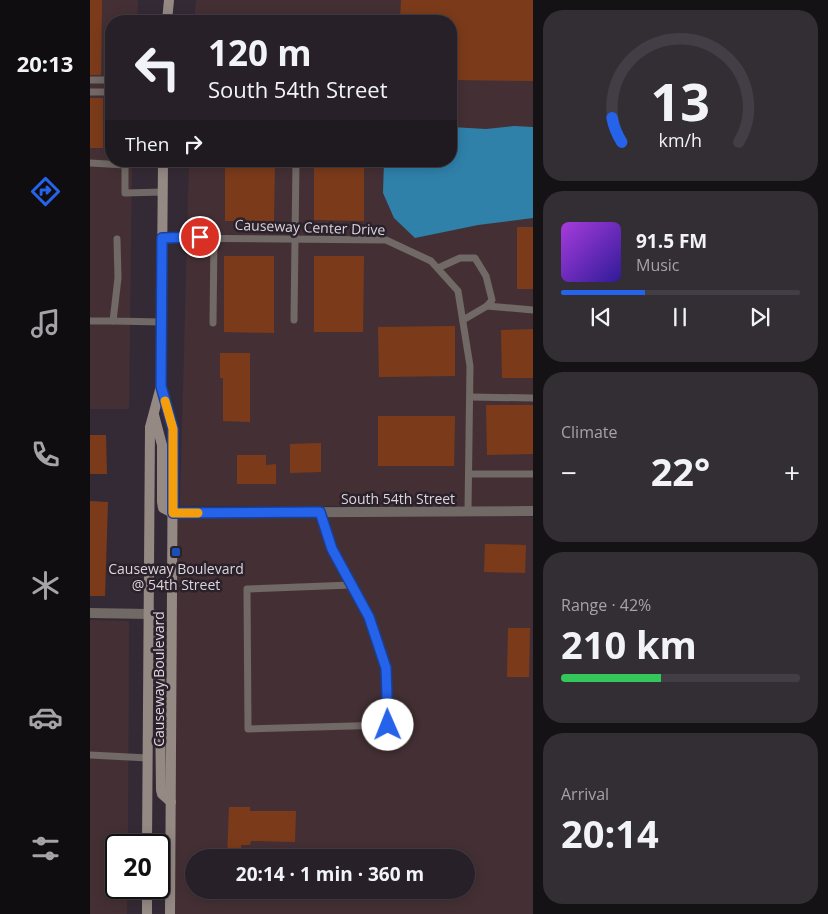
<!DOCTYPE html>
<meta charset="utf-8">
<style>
body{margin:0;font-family:"Open Sans",sans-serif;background:#332d34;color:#f1f3f6;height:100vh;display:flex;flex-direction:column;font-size:19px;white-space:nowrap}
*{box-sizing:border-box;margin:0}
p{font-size:16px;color:#a4a3a8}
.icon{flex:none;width:28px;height:28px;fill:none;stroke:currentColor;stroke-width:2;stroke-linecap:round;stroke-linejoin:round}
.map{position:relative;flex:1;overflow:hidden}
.sheet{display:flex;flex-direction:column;gap:10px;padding:10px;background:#151216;width:295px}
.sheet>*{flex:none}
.banner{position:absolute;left:15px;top:15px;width:352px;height:152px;border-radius:20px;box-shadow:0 2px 12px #0003,0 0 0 1px #433e45;background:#272028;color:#f1f3f6;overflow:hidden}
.speed{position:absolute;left:15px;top:834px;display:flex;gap:10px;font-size:25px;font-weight:700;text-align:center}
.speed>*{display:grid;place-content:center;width:65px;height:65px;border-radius:50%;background:#272028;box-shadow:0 2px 12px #0003,0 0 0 1px #433e45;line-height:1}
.speed .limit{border:2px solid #111;border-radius:8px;background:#fff;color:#111}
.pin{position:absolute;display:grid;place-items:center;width:42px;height:42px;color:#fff;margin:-21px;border:2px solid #fff;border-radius:50%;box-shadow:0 1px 5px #0007}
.me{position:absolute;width:55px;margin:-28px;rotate:359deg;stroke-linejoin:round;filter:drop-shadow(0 0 4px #0008)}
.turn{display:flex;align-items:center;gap:18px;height:105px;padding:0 20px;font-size:22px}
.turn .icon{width:65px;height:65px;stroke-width:2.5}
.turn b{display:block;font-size:35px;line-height:42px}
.then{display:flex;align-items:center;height:48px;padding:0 20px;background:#0003;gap:10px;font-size:19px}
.big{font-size:38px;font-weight:700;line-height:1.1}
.sheet .tile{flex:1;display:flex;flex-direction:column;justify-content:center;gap:8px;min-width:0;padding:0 18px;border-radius:20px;background:#332d34}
.sheet .dial{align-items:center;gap:0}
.dial svg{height:130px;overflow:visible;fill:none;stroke:#433e45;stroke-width:7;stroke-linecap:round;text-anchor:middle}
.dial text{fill:#f1f3f6;stroke:none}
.song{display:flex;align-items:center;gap:15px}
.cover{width:60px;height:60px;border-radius:8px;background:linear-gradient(135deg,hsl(280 70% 55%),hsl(250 70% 35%))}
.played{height:5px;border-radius:2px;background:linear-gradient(90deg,#2563eb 35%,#433e45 35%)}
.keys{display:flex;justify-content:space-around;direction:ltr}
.heat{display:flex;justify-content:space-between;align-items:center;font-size:28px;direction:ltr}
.charge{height:8px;border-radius:4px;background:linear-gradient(90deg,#34c759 42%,#433e45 0)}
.trip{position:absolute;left:95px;top:849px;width:290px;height:50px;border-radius:25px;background:#272028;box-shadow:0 2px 12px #0003,0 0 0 1px #433e45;font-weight:700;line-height:50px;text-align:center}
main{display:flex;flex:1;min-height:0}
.tab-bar{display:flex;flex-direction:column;width:90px;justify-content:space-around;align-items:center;background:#100d10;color:#a4a3a8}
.tab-bar .icon{width:35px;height:35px}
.tab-bar .selected{color:#2563eb}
.tab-bar b{font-size:22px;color:#f1f3f6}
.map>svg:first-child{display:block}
</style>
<main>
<nav class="tab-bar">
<b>20:13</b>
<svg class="icon selected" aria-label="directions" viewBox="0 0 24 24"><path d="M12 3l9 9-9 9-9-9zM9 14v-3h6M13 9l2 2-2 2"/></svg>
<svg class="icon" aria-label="music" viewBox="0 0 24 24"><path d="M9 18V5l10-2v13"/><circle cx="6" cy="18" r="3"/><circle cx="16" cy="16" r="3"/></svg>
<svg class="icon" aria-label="phone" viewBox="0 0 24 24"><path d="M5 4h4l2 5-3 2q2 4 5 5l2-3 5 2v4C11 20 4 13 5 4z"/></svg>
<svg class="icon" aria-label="climate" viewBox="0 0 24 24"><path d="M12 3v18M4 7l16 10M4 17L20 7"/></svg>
<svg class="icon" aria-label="car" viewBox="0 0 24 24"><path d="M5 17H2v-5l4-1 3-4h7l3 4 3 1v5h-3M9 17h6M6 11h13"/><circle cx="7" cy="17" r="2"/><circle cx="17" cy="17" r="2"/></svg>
<svg class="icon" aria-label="filters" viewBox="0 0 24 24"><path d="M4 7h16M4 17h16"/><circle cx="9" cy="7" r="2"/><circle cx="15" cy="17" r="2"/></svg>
</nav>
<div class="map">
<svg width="443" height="914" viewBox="0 0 443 914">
<rect width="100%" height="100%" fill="#342a35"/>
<g fill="#443034" fill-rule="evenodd">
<polygon points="0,0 48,0 47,21 21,21 21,161 42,161 39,409 0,409"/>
<polygon points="106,0 443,0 443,506 90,506 99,161 361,161 361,21 104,21"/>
<path d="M 79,517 L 443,517 L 443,914 L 76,914 ZM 104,858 L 376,858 L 376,890 L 104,890 Z"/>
<polygon points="0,620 39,621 38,845 26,845 26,888 37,888 37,914 0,914"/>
</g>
<polygon fill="#2f81aa" points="424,126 443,127 443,218 388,225 325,238 304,218 293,193 294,161 361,161 361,127 396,129"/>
<g fill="#7b3b1b">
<polygon points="0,0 12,0 11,75 0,75"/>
<polygon points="311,0 443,0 443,81 361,80 363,21 310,21"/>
<rect x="0" y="98" width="13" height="50"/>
<polygon points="135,161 185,161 184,221 135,221"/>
<polygon points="224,161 274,161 274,221 224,220"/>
<rect x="427" y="227" width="16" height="62"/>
<polygon points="134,256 184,256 184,333 134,332"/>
<polygon points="224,256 274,256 273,332 224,332"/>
<polygon points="365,326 365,376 289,377 288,327"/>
<polygon points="443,329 443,378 412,378 411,330"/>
<polygon points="130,353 160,353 160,422 133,421 133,378 130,378"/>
<polygon points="396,405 443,405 443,454 397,455"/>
<polygon points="288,416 365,416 364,466 288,466"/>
<polygon points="0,435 16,435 17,474 0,474"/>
<polygon points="231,443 231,472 200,473 200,444"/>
<polygon points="147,455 176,455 176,465 186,464 186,484 147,484"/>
<polygon points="0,501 18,502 15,596 0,596"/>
<polygon points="395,544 436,545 435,573 394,572"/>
<polygon points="418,628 440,628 439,677 417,677"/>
<polygon points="139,807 160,807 160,811 206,811 205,842 161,841 160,845 151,845 152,858 137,858"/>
</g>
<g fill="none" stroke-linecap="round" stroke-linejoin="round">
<g stroke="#706965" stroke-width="7">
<polyline points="0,80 21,80"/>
<polyline points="0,92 21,92"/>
<polyline points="0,163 35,165 35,193 73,192"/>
<polyline points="72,238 296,240 341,261 368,291 380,366 378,511"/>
<polyline points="27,239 28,278 23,321 72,322"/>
<polyline points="348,268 370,258 385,258 396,276 402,300 397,306 373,320"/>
<polyline points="397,306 443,310"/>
<polyline points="204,320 206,161"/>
<polyline points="0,321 23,321"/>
<polyline points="123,323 124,237"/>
<polyline points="380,397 443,398"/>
<polyline points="379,474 443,474"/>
<polyline points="230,512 242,549 279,617 296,668 298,725 158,729 157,589 261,585"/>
<polyline points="0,755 58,758"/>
</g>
<g stroke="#706965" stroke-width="10">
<polyline points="83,513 443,511"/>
<polyline points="0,613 59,614"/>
</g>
<g stroke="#958984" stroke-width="10">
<polyline points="77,21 79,0"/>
<polyline points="71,387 83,429 80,914"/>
<polyline points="64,415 72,445 72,502 73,508 83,513"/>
<polyline points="59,614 65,615 69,619 71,790 72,794 81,802"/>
<polyline points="57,845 60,427 71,386 73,161"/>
<polyline points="57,914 57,888"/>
</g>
</g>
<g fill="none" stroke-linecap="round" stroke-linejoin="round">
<g stroke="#184099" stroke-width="12">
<polyline id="route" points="110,237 72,238 71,386 83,429 83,513 230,512 242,549 279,617 296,668 298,725"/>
</g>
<use href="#route" stroke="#2563eb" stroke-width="9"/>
<polyline stroke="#f59e0b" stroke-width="9" points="75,401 83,429 83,513 108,513"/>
</g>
<rect fill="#1a4fb4" stroke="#2a212b" stroke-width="2" x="81" y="547" width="10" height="10" rx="2.5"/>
<g text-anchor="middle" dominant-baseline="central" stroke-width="5" stroke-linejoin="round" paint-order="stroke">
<g font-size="14" fill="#dcd5dc" stroke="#2a212b">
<text transform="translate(220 227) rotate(2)">Causeway Center Drive</text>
<text x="308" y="498">South 54th Street</text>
<text transform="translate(68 679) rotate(-90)">Causeway Boulevard</text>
</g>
<g font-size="14" fill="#dcd5dc" stroke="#2a212b">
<text x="86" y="568">Causeway Boulevard<tspan x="86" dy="16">@ 54th Street</tspan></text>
</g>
</g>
</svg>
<div class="speed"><div class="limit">20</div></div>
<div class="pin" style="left:110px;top:237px;background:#d93025"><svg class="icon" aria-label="arrive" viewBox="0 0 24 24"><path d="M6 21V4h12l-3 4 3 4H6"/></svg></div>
<svg class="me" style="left:298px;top:725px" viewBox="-20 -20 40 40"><circle r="19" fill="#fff"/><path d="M0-13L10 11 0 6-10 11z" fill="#2563eb"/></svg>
<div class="trip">20:14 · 1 min · 360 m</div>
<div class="banner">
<div class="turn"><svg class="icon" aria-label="left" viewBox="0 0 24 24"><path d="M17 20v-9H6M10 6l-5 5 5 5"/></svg><div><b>120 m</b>South 54th Street</div></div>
<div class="then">Then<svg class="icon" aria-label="right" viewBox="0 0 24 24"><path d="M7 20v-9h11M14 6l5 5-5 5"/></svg></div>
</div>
</div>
<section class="sheet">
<div class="tile dial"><svg viewBox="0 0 100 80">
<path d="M14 69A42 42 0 1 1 86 69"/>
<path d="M14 69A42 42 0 0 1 8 54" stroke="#2563eb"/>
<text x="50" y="56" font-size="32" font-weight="700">13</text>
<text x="50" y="72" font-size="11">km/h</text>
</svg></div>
<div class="tile">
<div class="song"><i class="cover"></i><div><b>91.5 FM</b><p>Music</p></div></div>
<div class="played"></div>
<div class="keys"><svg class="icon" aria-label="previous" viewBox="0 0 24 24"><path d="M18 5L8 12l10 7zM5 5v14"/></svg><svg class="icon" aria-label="pause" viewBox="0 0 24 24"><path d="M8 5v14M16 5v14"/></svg><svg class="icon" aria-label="next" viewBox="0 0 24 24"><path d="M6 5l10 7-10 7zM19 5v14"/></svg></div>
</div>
<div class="tile"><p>Climate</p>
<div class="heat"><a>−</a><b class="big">22°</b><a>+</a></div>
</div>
<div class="tile"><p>Range · 42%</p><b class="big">210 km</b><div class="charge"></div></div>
<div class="tile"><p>Arrival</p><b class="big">20:14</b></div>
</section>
</main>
